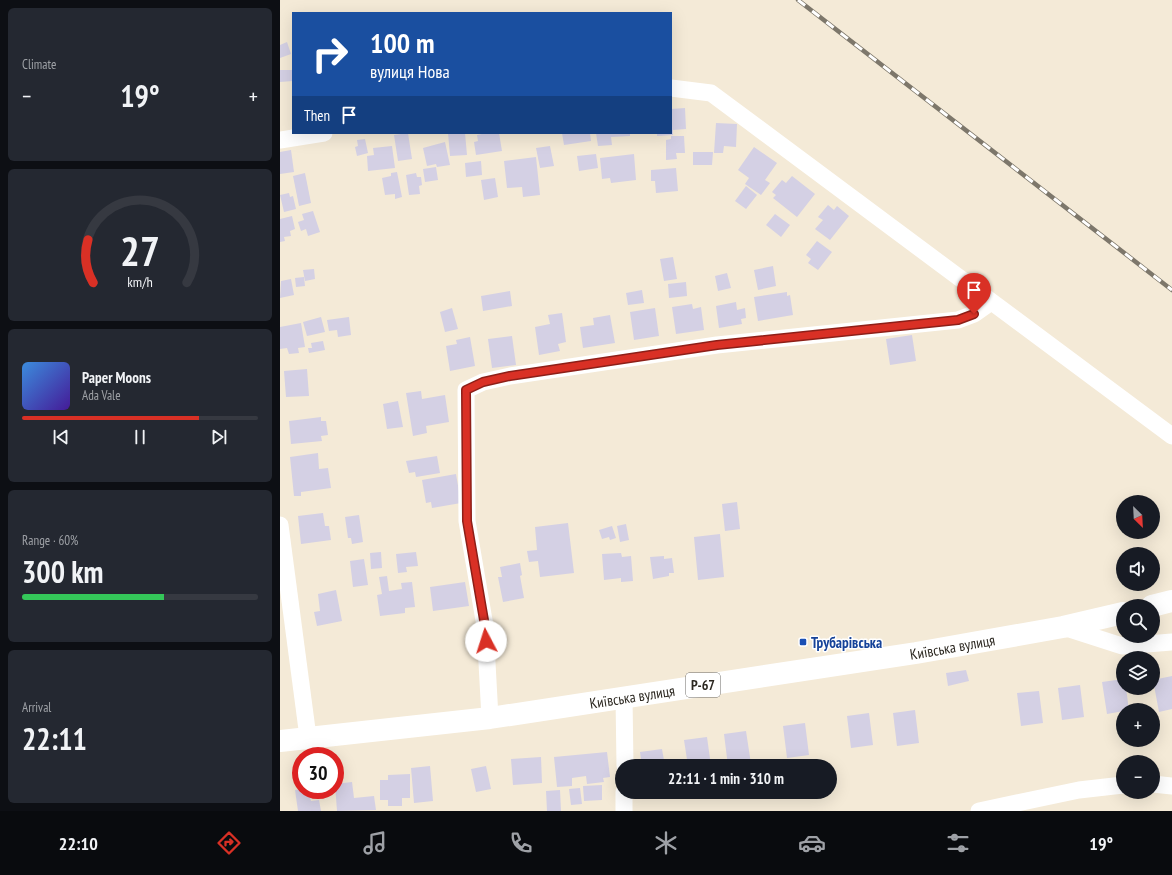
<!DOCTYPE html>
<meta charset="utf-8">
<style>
body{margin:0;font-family:"PT Sans Narrow",sans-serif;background:#242831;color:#f1f3f6;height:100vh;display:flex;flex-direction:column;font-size:15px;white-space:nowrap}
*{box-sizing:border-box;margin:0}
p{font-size:13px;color:#9ea1a6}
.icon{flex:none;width:22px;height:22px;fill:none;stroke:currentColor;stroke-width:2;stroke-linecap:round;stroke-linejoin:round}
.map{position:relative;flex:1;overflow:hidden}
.panel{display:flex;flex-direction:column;gap:8px;padding:8px;background:#0d0f14;width:280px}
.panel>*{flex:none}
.guide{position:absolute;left:12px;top:12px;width:380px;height:122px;border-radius:0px;box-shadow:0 4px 16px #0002;background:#1a4fa0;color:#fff;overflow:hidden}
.needle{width:26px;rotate:156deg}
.controls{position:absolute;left:836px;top:495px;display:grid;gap:8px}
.controls a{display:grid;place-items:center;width:44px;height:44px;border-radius:50%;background:#171b24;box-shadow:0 4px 16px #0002;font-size:20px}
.speed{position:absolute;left:12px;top:747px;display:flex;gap:8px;font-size:20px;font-weight:700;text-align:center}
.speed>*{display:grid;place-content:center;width:52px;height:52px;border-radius:50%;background:#171b24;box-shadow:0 4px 16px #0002;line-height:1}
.speed .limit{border:6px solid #d22;background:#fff;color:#111}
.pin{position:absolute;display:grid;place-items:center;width:34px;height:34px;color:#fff;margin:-41px -17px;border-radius:50% 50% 50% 0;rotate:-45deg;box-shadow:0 0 4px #0007}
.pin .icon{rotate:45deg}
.me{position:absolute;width:44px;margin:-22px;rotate:355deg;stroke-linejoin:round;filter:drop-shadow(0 0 3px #0008)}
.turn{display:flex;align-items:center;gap:14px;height:84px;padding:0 12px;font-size:18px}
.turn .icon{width:52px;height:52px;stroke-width:2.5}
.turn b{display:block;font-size:28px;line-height:34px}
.then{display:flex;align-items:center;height:38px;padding:0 12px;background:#0003;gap:8px;font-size:15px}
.big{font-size:30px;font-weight:700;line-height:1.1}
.panel .widget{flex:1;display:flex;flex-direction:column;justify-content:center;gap:6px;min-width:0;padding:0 14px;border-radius:6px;background:#242831}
.panel .dial{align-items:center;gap:0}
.dial svg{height:104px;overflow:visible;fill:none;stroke:#363941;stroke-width:7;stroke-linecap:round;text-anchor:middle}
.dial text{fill:#f1f3f6;stroke:none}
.song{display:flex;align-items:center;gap:12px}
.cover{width:48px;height:48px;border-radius:6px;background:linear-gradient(135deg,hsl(210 70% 55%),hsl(260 70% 35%))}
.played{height:4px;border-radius:2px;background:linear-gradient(90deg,#d93025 75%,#363941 75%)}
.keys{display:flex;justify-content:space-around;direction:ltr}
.heat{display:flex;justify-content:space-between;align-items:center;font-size:22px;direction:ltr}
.charge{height:6px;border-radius:3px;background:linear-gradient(90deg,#34c759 60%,#363941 0)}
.trip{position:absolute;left:335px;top:759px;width:222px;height:40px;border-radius:20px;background:#171b24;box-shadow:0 4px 16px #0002;font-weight:700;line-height:40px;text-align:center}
.dock{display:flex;height:64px;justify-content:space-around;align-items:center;background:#090b0e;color:#9ea1a6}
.dock .icon{width:28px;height:28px}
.dock .on{color:#d93025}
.dock b{font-size:18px;color:#f1f3f6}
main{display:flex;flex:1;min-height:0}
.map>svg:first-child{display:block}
</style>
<main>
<section class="panel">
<div class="widget"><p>Climate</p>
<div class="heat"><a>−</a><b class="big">19°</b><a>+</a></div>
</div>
<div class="widget dial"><svg viewBox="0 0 100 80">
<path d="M14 69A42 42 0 1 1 86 69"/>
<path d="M14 69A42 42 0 0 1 10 36" stroke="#d93025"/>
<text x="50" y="56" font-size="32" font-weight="700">27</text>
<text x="50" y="72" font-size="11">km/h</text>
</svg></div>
<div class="widget">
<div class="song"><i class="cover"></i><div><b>Paper Moons</b><p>Ada Vale</p></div></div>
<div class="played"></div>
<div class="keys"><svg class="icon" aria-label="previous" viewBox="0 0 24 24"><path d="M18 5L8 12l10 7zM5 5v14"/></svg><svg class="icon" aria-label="pause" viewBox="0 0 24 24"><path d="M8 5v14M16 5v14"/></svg><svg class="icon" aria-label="next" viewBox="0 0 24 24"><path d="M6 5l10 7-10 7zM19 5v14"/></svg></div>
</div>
<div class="widget"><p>Range · 60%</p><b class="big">300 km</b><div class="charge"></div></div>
<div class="widget"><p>Arrival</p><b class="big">22:11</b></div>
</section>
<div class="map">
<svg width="892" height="811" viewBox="0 0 892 811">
<rect width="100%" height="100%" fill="#f4ead7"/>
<g fill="#d4d0e4">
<polygon points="7,42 11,54 0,58 0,45"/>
<polygon points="0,70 13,70 13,81 0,82"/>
<polygon points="405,108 406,129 393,130 393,135 377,136 377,133 391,133 391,109"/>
<polygon points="436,123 457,124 456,147 444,146 443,153 434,153"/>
<polygon points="128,133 132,159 118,161 114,135"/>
<polygon points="168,133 185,133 187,155 170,156"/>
<polygon points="207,133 219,133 222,151 196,155 194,142 198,141 197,135"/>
<polygon points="282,133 310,133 311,141 284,145"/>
<polygon points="316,133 350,133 350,136 331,137 332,145 318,146"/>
<polygon points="391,136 404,136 405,153 396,153 397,159 386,160 386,140 391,139"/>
<polygon points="85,139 88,153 77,156 75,147 78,146 77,140"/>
<polygon points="165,142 170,165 157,167 156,164 147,166 143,148"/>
<polygon points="112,146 115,168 88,171 87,156 94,155 93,148"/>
<polygon points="270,146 274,166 260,168 256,148"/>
<polygon points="474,147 497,163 485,180 490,183 481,195 465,184 469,178 458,170"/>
<polygon points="11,150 14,172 0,174 0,152"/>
<polygon points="413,152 433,152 432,165 413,165"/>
<polygon points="316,154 318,168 299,171 297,156"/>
<polygon points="354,154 356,180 331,183 330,178 322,179 320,158"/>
<polygon points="256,157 260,195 243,197 242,187 227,188 224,161"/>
<polygon points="201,161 202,175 186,177 185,163"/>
<polygon points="156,167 158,180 145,182 143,169"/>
<polygon points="396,168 398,191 376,193 375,181 371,181 371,170"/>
<polygon points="117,172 122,197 115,199 115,194 105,195 102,178 111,176 111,173"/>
<polygon points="25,173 31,203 19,206 13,176"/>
<polygon points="136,173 137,177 141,177 142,185 139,186 140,194 129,195 126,175"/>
<polygon points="512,176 535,194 517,217 493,198 496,195 492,192 502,180 506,183"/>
<polygon points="215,178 218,197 204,200 201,180"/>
<polygon points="466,186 477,195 466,209 455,201"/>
<polygon points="9,193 10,197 13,196 16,209 4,212 0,195"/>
<polygon points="548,205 554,210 557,206 569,216 550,240 535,229 543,220 538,217"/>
<polygon points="33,211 40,232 28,236 26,229 21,231 18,222 24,220 22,214"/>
<polygon points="495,214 510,225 501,237 486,225"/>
<polygon points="12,216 15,229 10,231 11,236 4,237 5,241 0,242 0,219"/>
<polygon points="537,241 552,252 538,270 528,263 531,259 526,255"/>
<polygon points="393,257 397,279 384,281 380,259"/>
<polygon points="493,266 496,286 478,290 474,270"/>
<polygon points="34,269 35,279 25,281 23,270"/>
<polygon points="447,273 451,288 438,291 435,276"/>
<polygon points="24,277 25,286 16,287 15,278"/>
<polygon points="11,279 14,295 0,298 1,281"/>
<polygon points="406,282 407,296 389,298 388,284"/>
<polygon points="362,290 364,303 348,305 346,293"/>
<polygon points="230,291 232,306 203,311 201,296"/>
<polygon points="507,292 507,296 510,295 513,315 478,321 474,297"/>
<polygon points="456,302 457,310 465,308 466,318 461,319 462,324 439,328 436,306"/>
<polygon points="412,304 413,309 421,307 424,330 396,334 392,307"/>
<polygon points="172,308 178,329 165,332 160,312"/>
<polygon points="375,308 379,336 354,340 350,312"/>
<polygon points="282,313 286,342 278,344 280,351 259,355 255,327 270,324 268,315"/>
<polygon points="330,315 335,343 303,348 300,327 314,325 313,318"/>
<polygon points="41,317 45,332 27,336 23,322"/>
<polygon points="69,317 71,335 58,337 57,330 49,331 47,320"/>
<polygon points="21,323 25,347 18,348 19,353 9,354 7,348 0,349 0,327"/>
<polygon points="632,335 636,361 610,365 606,339"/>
<polygon points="232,336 236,365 212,368 208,339"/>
<polygon points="190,337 195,366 170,371 166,346 177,344 176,340"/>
<polygon points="43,341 45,350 29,353 28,348 32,348 31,343"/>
<polygon points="27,369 29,396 6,397 4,371"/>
<polygon points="141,391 142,399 165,395 169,422 146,426 147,433 133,436 126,393"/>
<polygon points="118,401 123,427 107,429 103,404"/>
<polygon points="41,417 41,421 46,421 48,435 41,436 42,441 11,444 9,421"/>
<polygon points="38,453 39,469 48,468 51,488 21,492 21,496 14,496 10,457"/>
<polygon points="157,456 160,473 136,477 135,472 129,473 126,461"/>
<polygon points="176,474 181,503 152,508 151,502 146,503 142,480"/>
<polygon points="457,502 460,529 445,531 442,504"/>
<polygon points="43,513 45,526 49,526 51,540 21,544 18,516"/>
<polygon points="79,515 83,542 72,544 71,538 68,538 65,517"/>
<polygon points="288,523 294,573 260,577 258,561 249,562 247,551 257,550 255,527"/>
<polygon points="346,524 349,540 340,542 337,526"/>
<polygon points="332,526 336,538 330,540 329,537 322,539 319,530"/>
<polygon points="440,534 444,577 418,580 414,537"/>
<polygon points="101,552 102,568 91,569 90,553"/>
<polygon points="136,552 138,566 126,567 127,572 118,573 116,554"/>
<polygon points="341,553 342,557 351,556 353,581 341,582 341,578 324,580 322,554"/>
<polygon points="384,556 384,559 392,558 394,573 389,573 389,576 373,579 370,557"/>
<polygon points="84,559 88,585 73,587 70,561"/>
<polygon points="240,563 242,575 240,576 244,598 223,602 218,577 222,577 220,567"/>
<polygon points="107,576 109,591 122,589 121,583 132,582 135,607 125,608 125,613 100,616 97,595 102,594 99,577"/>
<polygon points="185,582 189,606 153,611 150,587"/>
<polygon points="56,590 62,621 37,626 34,612 40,611 38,594"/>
<polygon points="686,670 689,681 668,686 666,673"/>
<polygon points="892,676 892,709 879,712 873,680"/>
<polygon points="843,679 843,688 846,688 849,710 827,714 822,682"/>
<polygon points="800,685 804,717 782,720 778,688"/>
<polygon points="759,691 763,723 741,726 737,693"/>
<polygon points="635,710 639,743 617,746 613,713"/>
<polygon points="589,713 593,745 571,748 567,716"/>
<polygon points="525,723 529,755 507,758 503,726"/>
<polygon points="466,731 471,764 448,766 444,734"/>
<polygon points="427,737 431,766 408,766 404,740"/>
<polygon points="382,749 385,766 362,766 360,752"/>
<polygon points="327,752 330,777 323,778 324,782 307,784 306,776 292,778 292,786 277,787 274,757"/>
<polygon points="261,757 262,783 233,785 231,759"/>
<polygon points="150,766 153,801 134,803 131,768"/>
<polygon points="206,766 211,789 196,792 191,769"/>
<polygon points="130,774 130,798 122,798 122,806 108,806 108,800 100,800 100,780 108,780 108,775"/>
<polygon points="72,782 74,798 94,796 96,810 57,811 55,784"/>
<polygon points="322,785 322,800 304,801 303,786"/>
<polygon points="300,788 302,804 291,805 289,789"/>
<polygon points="21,789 29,790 31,801 39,800 41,811 18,811 15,790"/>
<polygon points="280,790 281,811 267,811 266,791"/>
</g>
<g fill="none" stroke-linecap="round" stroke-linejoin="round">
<g stroke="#fff" stroke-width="17">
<polyline points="391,88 431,93 892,436"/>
<polyline points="0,140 44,133"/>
<polyline points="0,525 28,737"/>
<polyline points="783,627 842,646 892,642"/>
<polyline points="344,697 345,766"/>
<polyline points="210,718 205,626 187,521 186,390 203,382 230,376 437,345 678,320 694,314 711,302"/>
<polyline points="873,784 892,786"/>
<polyline points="344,811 344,792"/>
<polyline points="699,811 799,790 843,785"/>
</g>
<g stroke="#fff" stroke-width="22">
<polyline points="872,606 892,601"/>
<path id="s1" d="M 0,741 L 210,718 L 636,653 L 783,627 L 843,613"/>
</g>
<g stroke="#7d776b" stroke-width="4.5">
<polyline id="rail" points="518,0 892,290"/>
</g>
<use href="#rail" stroke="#fff" stroke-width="3" stroke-dasharray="9" stroke-linecap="butt"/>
</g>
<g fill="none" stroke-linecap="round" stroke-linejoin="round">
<g stroke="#8d1f18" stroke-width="10">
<polyline id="route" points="206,641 205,626 187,521 186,390 203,382 230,376 437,345 678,320 694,314"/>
</g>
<use href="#route" stroke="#d93025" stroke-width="7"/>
</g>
<rect fill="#1a4fb4" stroke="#fff" stroke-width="1.5" x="519" y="638" width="8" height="8" rx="2"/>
<g text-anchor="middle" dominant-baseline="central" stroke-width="3" stroke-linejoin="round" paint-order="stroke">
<rect fill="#fff" stroke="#6b6864" stroke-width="1" x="406" y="673" width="34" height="24" rx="3"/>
<g font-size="14" font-weight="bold" fill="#2c2821">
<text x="423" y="685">Р-67</text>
</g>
<g font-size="15" font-weight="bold" fill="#164399" stroke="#fff" text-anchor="start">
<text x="531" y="642">Трубарівська</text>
</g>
<g font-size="15" fill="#2c2821" stroke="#fff">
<text stroke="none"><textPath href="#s1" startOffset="679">Київська вулиця</textPath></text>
<text stroke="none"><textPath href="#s1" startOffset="355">Київська вулиця</textPath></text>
</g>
</g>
</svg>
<div class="controls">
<a><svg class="needle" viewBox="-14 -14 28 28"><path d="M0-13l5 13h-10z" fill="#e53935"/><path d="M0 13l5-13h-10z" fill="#9ea1a6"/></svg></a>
<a><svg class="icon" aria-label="sound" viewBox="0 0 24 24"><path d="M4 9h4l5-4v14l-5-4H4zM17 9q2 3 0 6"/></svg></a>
<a><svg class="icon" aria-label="search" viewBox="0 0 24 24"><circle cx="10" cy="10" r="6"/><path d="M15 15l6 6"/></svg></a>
<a><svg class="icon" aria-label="layers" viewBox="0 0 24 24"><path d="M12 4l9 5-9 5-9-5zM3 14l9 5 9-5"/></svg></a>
<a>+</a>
<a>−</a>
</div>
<div class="speed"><div class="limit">30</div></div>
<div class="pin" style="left:694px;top:314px;background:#d93025"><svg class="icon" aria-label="arrive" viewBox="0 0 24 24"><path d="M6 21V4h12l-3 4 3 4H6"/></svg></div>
<svg class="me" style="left:206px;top:641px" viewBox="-20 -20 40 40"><circle r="19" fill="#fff"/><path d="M0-13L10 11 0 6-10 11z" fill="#d93025"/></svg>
<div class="trip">22:11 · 1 min · 310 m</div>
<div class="guide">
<div class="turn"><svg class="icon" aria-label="right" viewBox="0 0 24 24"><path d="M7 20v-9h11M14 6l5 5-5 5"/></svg><div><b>100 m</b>вулиця Нова</div></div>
<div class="then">Then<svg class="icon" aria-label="arrive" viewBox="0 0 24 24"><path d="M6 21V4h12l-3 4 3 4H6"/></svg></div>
</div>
</div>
</main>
<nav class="dock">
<b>22:10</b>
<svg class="icon on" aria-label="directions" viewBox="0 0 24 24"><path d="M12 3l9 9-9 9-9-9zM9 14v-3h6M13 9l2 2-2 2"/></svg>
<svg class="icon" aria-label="music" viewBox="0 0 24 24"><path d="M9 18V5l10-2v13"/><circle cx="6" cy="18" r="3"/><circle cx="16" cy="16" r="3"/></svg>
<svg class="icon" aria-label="phone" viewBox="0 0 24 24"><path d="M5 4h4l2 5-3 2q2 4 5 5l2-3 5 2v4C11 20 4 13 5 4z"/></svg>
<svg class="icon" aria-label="climate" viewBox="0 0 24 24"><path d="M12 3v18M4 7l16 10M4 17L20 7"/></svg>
<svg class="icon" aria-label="car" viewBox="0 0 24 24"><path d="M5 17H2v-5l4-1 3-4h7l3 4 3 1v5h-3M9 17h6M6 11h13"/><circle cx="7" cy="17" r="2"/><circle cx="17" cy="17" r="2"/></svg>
<svg class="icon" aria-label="filters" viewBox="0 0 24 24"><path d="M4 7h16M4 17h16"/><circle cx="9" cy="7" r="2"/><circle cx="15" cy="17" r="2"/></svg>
<b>19°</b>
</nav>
